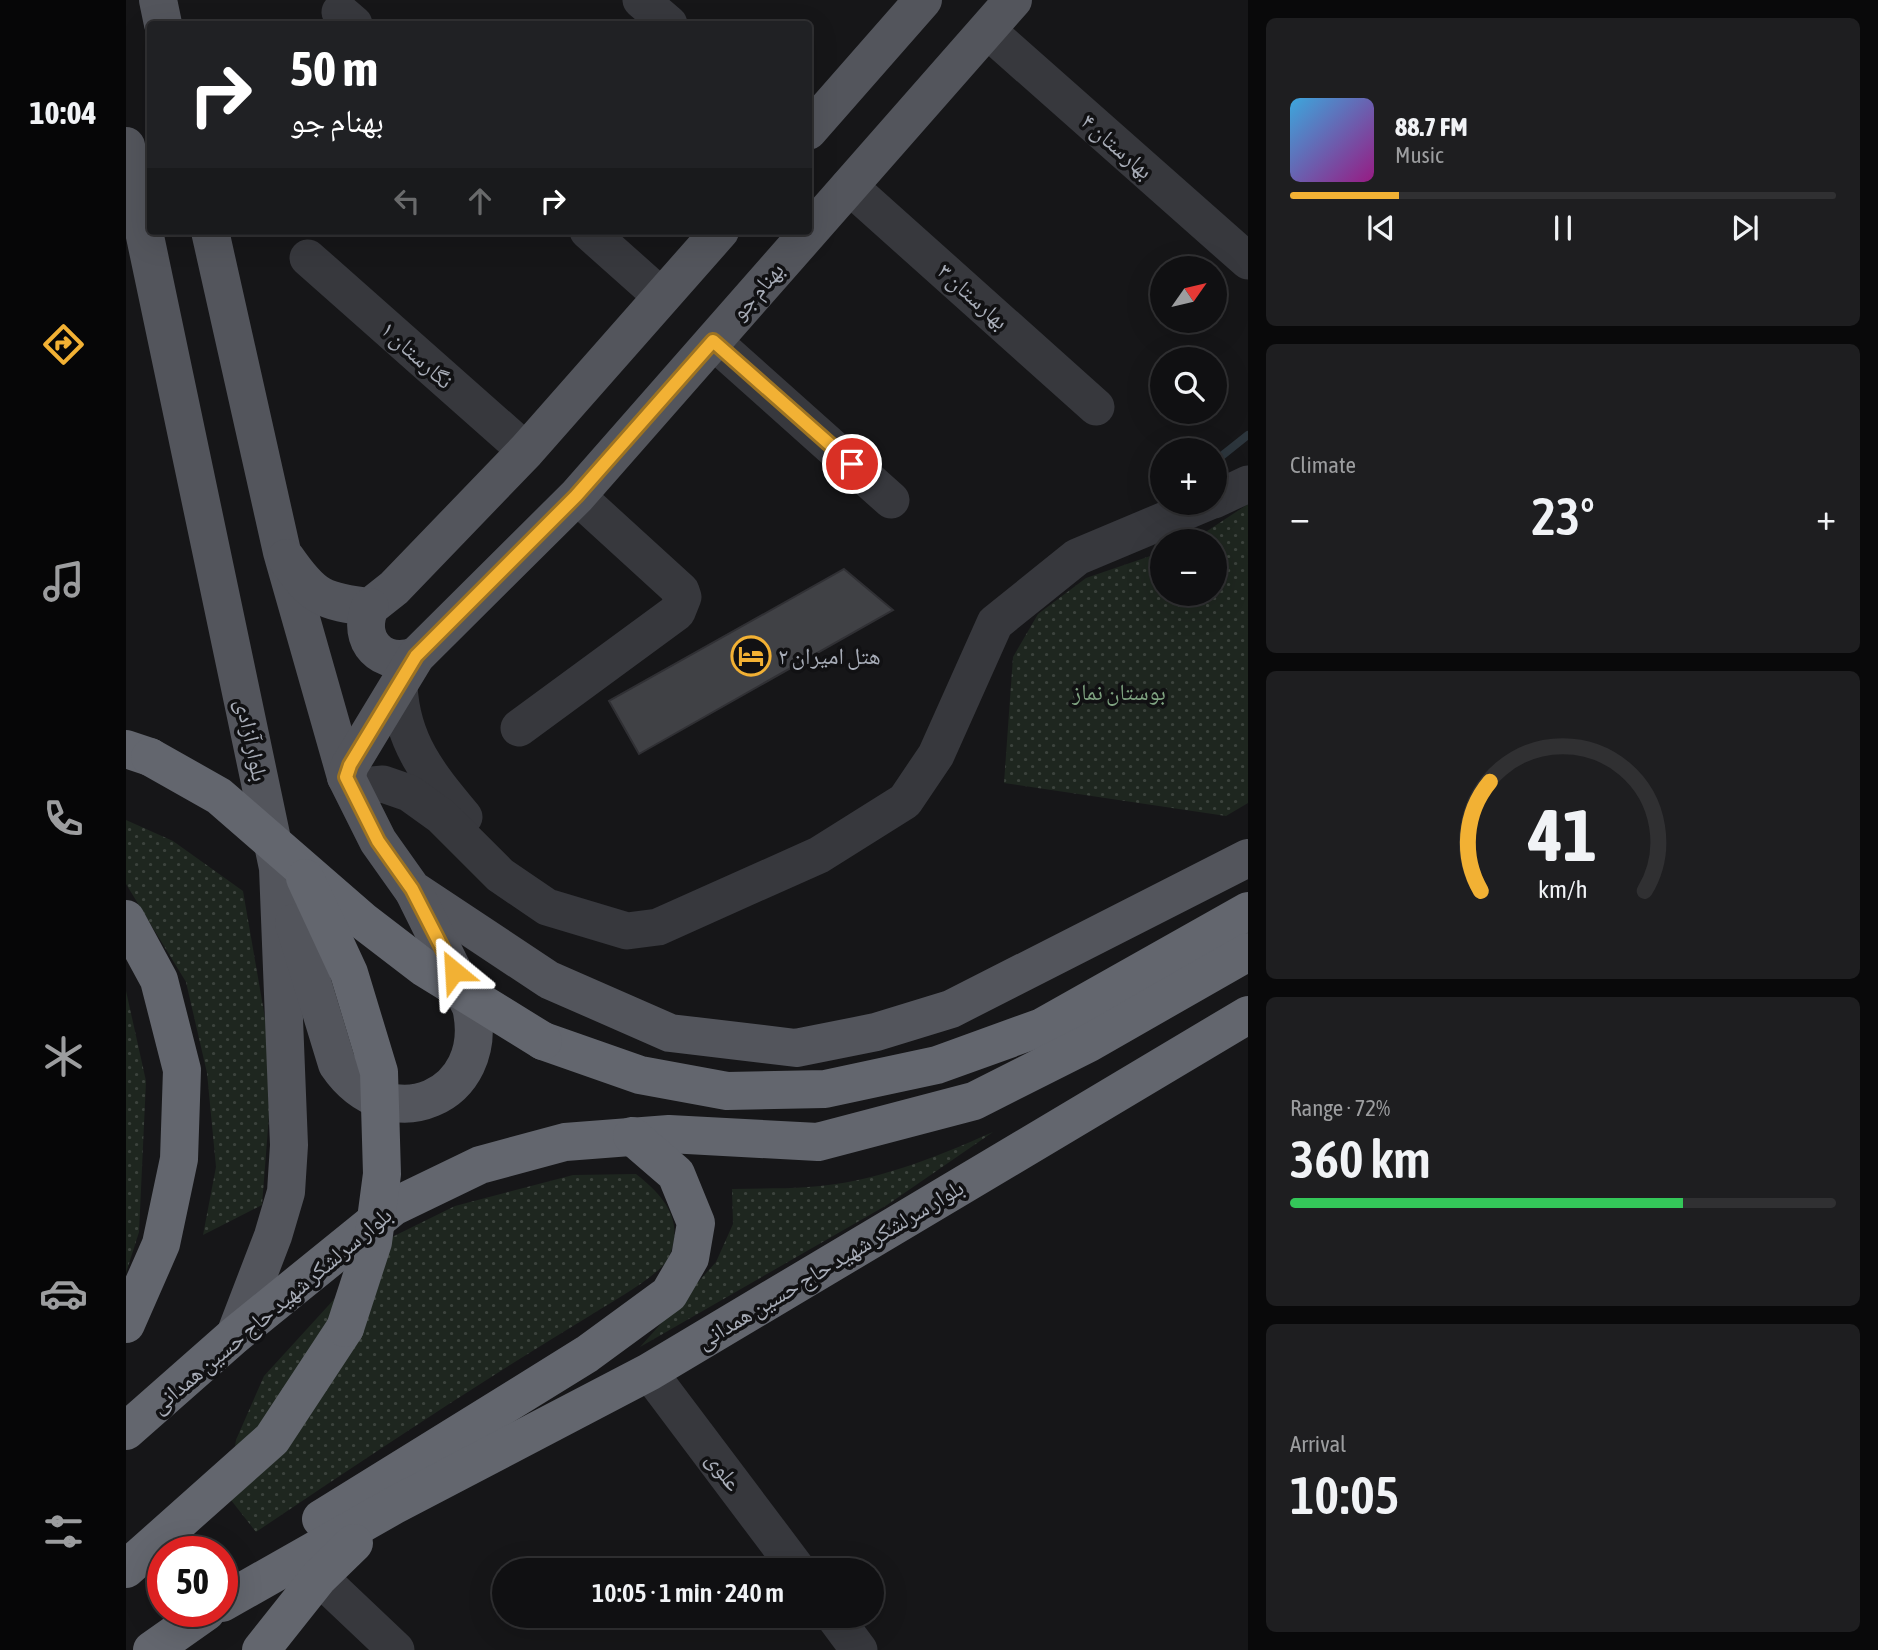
<!DOCTYPE html>
<meta charset="utf-8">
<style>
body{margin:0;font-family:"Asap Condensed","Noto Naskh Arabic",sans-serif;background:#1e1e20;color:#f1f3f6;height:100vh;display:flex;flex-direction:column;font-size:26px;white-space:nowrap}
*{box-sizing:border-box;margin:0}
p{font-size:23px;color:#9c9d9f}
.icon{flex:none;width:38px;height:38px;fill:none;stroke:currentColor;stroke-width:2;stroke-linecap:round;stroke-linejoin:round}
.map{position:relative;flex:1;overflow:hidden}
.details{display:flex;flex-direction:column;gap:18px;padding:18px;background:#09090a;width:630px}
.details>*{flex:none}
.top-card{position:absolute;left:21px;top:21px;width:665px;height:214px;border-radius:7px;box-shadow:0 7px 28px #0002,0 0 0 2px #303032;background:#202124;color:#fff;overflow:hidden}
.needle{width:46px;rotate:56deg}
.fabs{position:absolute;left:1024px;top:256px;display:grid;gap:14px}
.fabs a{display:grid;place-items:center;width:77px;height:77px;border-radius:50%;background:#101012;box-shadow:0 7px 28px #0002,0 0 0 2px #303032;font-size:35px}
.speed{position:absolute;left:21px;top:1536px;display:flex;gap:14px;font-size:35px;font-weight:700;text-align:center}
.speed>*{display:grid;place-content:center;width:91px;height:91px;border-radius:50%;background:#101012;box-shadow:0 7px 28px #0002,0 0 0 2px #303032;line-height:1}
.speed .limit{border:10px solid #d22;background:#fff;color:#111}
.pin{position:absolute;display:grid;place-items:center;width:60px;height:60px;color:#fff;margin:-30px;border:4px solid #fff;border-radius:50%;box-shadow:0 2px 7px #0007}
.me{position:absolute;width:77px;margin:-38px;rotate:333deg;stroke-linejoin:round;filter:drop-shadow(0 0 5px #0008)}
.turn{display:flex;align-items:center;gap:24px;height:147px;padding:0 28px;font-size:32px}
.turn .icon{width:91px;height:91px;stroke-width:2.5}
.turn b{display:block;font-size:49px;line-height:60px}
.lanes{display:flex;align-items:center;height:66px;padding:0 28px;background:#0003;justify-content:center;gap:35px;direction:ltr}
.lanes .off{opacity:.35}
.big{font-size:52px;font-weight:600;line-height:1.1}
.details .widget{flex:1;display:flex;flex-direction:column;justify-content:center;gap:10px;min-width:0;padding:0 24px;border-radius:10px;background:#1e1e20}
.details .dial{align-items:center;gap:0}
.dial svg{height:182px;overflow:visible;fill:none;stroke:#303032;stroke-width:7;stroke-linecap:round;text-anchor:middle}
.dial text{fill:#f1f3f6;stroke:none}
.song{display:flex;align-items:center;gap:21px}
.cover{width:84px;height:84px;border-radius:10px;background:linear-gradient(135deg,hsl(200 70% 55%),hsl(310 70% 35%))}
.played{height:7px;border-radius:4px;background:linear-gradient(90deg,#f2b134 20%,#303032 20%)}
.keys{display:flex;justify-content:space-around;direction:ltr}
.heat{display:flex;justify-content:space-between;align-items:center;font-size:38px;direction:ltr}
.charge{height:10px;border-radius:5px;background:linear-gradient(90deg,#34c759 72%,#303032 0)}
.trip{position:absolute;left:366px;top:1558px;width:392px;height:70px;border-radius:35px;background:#101012;box-shadow:0 7px 28px #0002,0 0 0 2px #303032;font-weight:600;line-height:70px;text-align:center}
main{display:flex;flex:1;min-height:0}
.tab-bar{display:flex;flex-direction:column;width:126px;justify-content:space-around;align-items:center;background:#060607;color:#9c9d9f}
.tab-bar .icon{width:49px;height:49px}
.tab-bar .selected{color:#f2b134}
.tab-bar b{font-size:32px;color:#f1f3f6}
.map>svg:first-child{display:block}
</style>
<main>
<nav class="tab-bar">
<b>10:04</b>
<svg class="icon selected" aria-label="directions" viewBox="0 0 24 24"><path d="M12 3l9 9-9 9-9-9zM9 14v-3h6M13 9l2 2-2 2"/></svg>
<svg class="icon" aria-label="music" viewBox="0 0 24 24"><path d="M9 18V5l10-2v13"/><circle cx="6" cy="18" r="3"/><circle cx="16" cy="16" r="3"/></svg>
<svg class="icon" aria-label="phone" viewBox="0 0 24 24"><path d="M5 4h4l2 5-3 2q2 4 5 5l2-3 5 2v4C11 20 4 13 5 4z"/></svg>
<svg class="icon" aria-label="climate" viewBox="0 0 24 24"><path d="M12 3v18M4 7l16 10M4 17L20 7"/></svg>
<svg class="icon" aria-label="car" viewBox="0 0 24 24"><path d="M5 17H2v-5l4-1 3-4h7l3 4 3 1v5h-3M9 17h6M6 11h13"/><circle cx="7" cy="17" r="2"/><circle cx="17" cy="17" r="2"/></svg>
<svg class="icon" aria-label="filters" viewBox="0 0 24 24"><path d="M4 7h16M4 17h16"/><circle cx="9" cy="7" r="2"/><circle cx="15" cy="17" r="2"/></svg>
</nav>
<div class="map">
<svg width="1122" height="1650" viewBox="0 0 1122 1650">
<defs>
<pattern id="grass-dots" width="8" height="8" patternUnits="userSpaceOnUse" patternTransform="scale(1.75)"><rect width="8" height="8" fill="#1e261f"/><path d="M2 2h.1M6 6h.1" fill="none" stroke="#3c433d" stroke-width="1.8" stroke-linecap="round"/></pattern>
</defs>
<rect width="100%" height="100%" fill="#161618"/>
<g fill="url(#grass-dots)">
<polygon points="1122,504 1122,803 1100,816 878,783 887,657 912,614 960,578 1036,552 1036,593 1088,593 1088,541 1066,541"/>
<polygon points="0,820 47,841 117,891 147,1064 136,1205 77,1235 90,1167 81,1073 60,982 0,884"/>
<polygon points="0,991 20,1081 13,1232 0,1273"/>
<path d="M 867,1132 L 761,1205 L 514,1347 L 590,1262 L 607,1224 L 606,1189 C 631,1188 657,1189 682,1187 C 747,1183 808,1158 867,1132 Z"/>
<path d="M 510,1174 C 538,1196 560,1221 542,1259 C 534,1275 481,1305 465,1315 C 351,1384 240,1458 130,1532 L 101,1495 L 110,1440 L 138,1376 L 264,1238 L 329,1206 L 447,1175 Z"/>
</g>
<g fill="none" stroke-linecap="round" stroke-linejoin="round">
<g stroke="#2c353c" stroke-width="8">
<polyline points="1088,462 1122,435"/>
<polyline points="1027,484 1036,481"/>
</g>
</g>
<polygon fill="#404145" stroke="#303034" stroke-width="2" points="718,569 767,610 513,754 483,701"/>
<g fill="none" stroke-linecap="round" stroke-linejoin="round">
<g stroke="#37383d" stroke-width="37">
<polyline points="515,0 543,24"/>
<polyline points="214,12 228,24"/>
<polyline points="861,30 1122,261"/>
<polyline points="723,186 970,407"/>
<polyline points="462,231 536,297"/>
<polyline points="182,258 400,451"/>
<polyline points="587,341 765,500"/>
<polyline points="1088,500 1122,484"/>
<path d="M 273,686 C 276,743 303,775 338,817"/>
<polyline points="393,728 551,612 557,597 555,591 451,496"/>
<polyline points="225,787 257,784 283,793 315,816 374,875 421,907 501,931 532,927 693,855 779,801 810,755 869,623 951,557 1082,502"/>
<polyline points="523,1372 672,1570"/>
<polyline points="193,1577 270,1650"/>
<polyline points="707,1615 733,1650"/>
</g>
<g stroke="#53555c" stroke-width="38">
<polyline points="32,0 37,24"/>
<polyline points="682,131 797,0"/>
<polyline points="0,146 152,868 163,1145 160,1192 147,1236 109,1335"/>
<polyline points="84,231 156,552 220,777 252,841 286,889 423,980 544,1033 670,1048 750,1032 825,1009 1122,858"/>
<path d="M 160,558 C 187,597 197,602 244,607 L 268,588 L 400,451 L 594,231"/>
<path d="M 244,607 C 230,641 256,668 290,656"/>
<polyline points="220,777 224,765 290,656 451,496 887,0"/>
<path d="M 168,923 L 211,1064 C 263,1141 366,1097 345,1007 L 288,892"/>
</g>
<g stroke="#63666e" stroke-width="38">
<polyline points="0,749 24,757"/>
<polyline points="0,919 33,980 56,1070 53,1159 35,1244 0,1324"/>
<polyline points="417,1041 514,1075 601,1091 699,1089 811,1065 916,1027 1122,911"/>
<polyline points="0,1431 109,1335 267,1207 354,1165 439,1142 543,1134 692,1142 848,1101 963,1043 1122,952"/>
<polyline points="195,1519 461,1354 543,1294 564,1258 570,1223 550,1174 506,1136"/>
<polyline points="0,1569 146,1439 219,1328"/>
<polyline points="96,1603 267,1506 523,1372 1122,1015"/>
<polyline points="26,1650 80,1612"/>
<polyline points="135,1650 193,1577 228,1543"/>
</g>
<g stroke="#63666e" stroke-width="38">
<polyline points="24,757 93,796 237,921 297,967 417,1041"/>
<polyline points="179,878 223,973 253,1072 256,1174 247,1242 219,1328"/>
</g>
</g>
<g fill="none" stroke-linecap="round" stroke-linejoin="round">
<g stroke="#9d7322" stroke-width="18">
<polyline id="route" points="328,971 286,889 252,841 220,777 224,765 290,656 450,496 587,341 726,464"/>
</g>
<use href="#route" stroke="#f2b134" stroke-width="12"/>
</g>
<defs>
<g id="hotel-ring" transform="scale(2.0125)"><circle r="9.5" fill="#111113" stroke="#f2b134" stroke-width="1.5"/><path d="M-6-4.5h1.5V1H6V5H4.5V3h-9V5H-6ZM-4 0a1.8 1.8 0 1 1 3.6 0ZM.5 0V-2.5h3Q6-2.5 6 0Z" fill="#f2b134"/></g>
</defs>
<g fill-rule="evenodd">
<use href="#hotel-ring" x="625" y="656"/>
</g>
<g text-anchor="middle" dominant-baseline="central" stroke-width="7" stroke-linejoin="round" paint-order="stroke">
<g font-size="23" fill="#a8adb8" stroke="#111113">
<text transform="translate(991 146) rotate(41)">بهارستان ۴</text>
<text transform="translate(631 291) rotate(-49)">بهنام جو</text>
<text transform="translate(847 296) rotate(42)">بهارستان ۳</text>
<text transform="translate(291 355) rotate(42)">نگارستان ۱</text>
<text transform="translate(126 740) rotate(78)">بلوار آزادی</text>
<text transform="translate(704 1264) rotate(-31)">بلوار سرلشکر شهید حاج حسین همدانی</text>
<text transform="translate(145 1310) rotate(-40)">بلوار سرلشکر شهید حاج حسین همدانی</text>
<text transform="translate(598 1471) rotate(53)">علوی</text>
</g>
<g font-size="23" fill="#a8adb8" stroke="#111113" text-anchor="start">
<text x="652" y="656">هتل امیران ۲</text>
</g>
<g font-size="23" fill="#7fa381" stroke="#111113">
<text x="993" y="692">بوستان نماز</text>
</g>
</g>
</svg>
<div class="fabs">
<a><svg class="needle" viewBox="-14 -14 28 28"><path d="M0-13l5 13h-10z" fill="#e53935"/><path d="M0 13l5-13h-10z" fill="#9c9d9f"/></svg></a>
<a><svg class="icon" aria-label="search" viewBox="0 0 24 24"><circle cx="10" cy="10" r="6"/><path d="M15 15l6 6"/></svg></a>
<a>+</a>
<a>−</a>
</div>
<div class="speed"><div class="limit">50</div></div>
<div class="pin" style="left:726px;top:464px;background:#d93025"><svg class="icon" aria-label="arrive" viewBox="0 0 24 24"><path d="M6 21V4h12l-3 4 3 4H6"/></svg></div>
<svg class="me" style="left:328px;top:971px" viewBox="-20 -20 40 40"><path d="M0-17L14 15 0 8-14 15z" fill="#f2b134" stroke="#fff" stroke-width="4"/></svg>
<div class="trip">10:05 · 1 min · 240 m</div>
<div class="top-card">
<div class="turn"><svg class="icon" aria-label="right" viewBox="0 0 24 24"><path d="M7 20v-9h11M14 6l5 5-5 5"/></svg><div><b>50 m</b>بهنام جو</div></div>
<div class="lanes"><svg class="icon off" aria-label="left" viewBox="0 0 24 24"><path d="M17 20v-9H6M10 6l-5 5 5 5"/></svg><svg class="icon off" aria-label="ahead" viewBox="0 0 24 24"><path d="M12 20V5M6 11l6-6 6 6"/></svg><svg class="icon" aria-label="right" viewBox="0 0 24 24"><path d="M7 20v-9h11M14 6l5 5-5 5"/></svg></div>
</div>
</div>
<section class="details">
<div class="widget">
<div class="song"><i class="cover"></i><div><b>88.7 FM</b><p>Music</p></div></div>
<div class="played"></div>
<div class="keys"><svg class="icon" aria-label="previous" viewBox="0 0 24 24"><path d="M18 5L8 12l10 7zM5 5v14"/></svg><svg class="icon" aria-label="pause" viewBox="0 0 24 24"><path d="M8 5v14M16 5v14"/></svg><svg class="icon" aria-label="next" viewBox="0 0 24 24"><path d="M6 5l10 7-10 7zM19 5v14"/></svg></div>
</div>
<div class="widget"><p>Climate</p>
<div class="heat"><a>−</a><b class="big">23°</b><a>+</a></div>
</div>
<div class="widget dial"><svg viewBox="0 0 100 80">
<path d="M14 69A42 42 0 1 1 86 69"/>
<path d="M14 69A42 42 0 0 1 18 21" stroke="#f2b134"/>
<text x="50" y="56" font-size="32" font-weight="700">41</text>
<text x="50" y="72" font-size="11">km/h</text>
</svg></div>
<div class="widget"><p>Range · 72%</p><b class="big">360 km</b><div class="charge"></div></div>
<div class="widget"><p>Arrival</p><b class="big">10:05</b></div>
</section>
</main>
